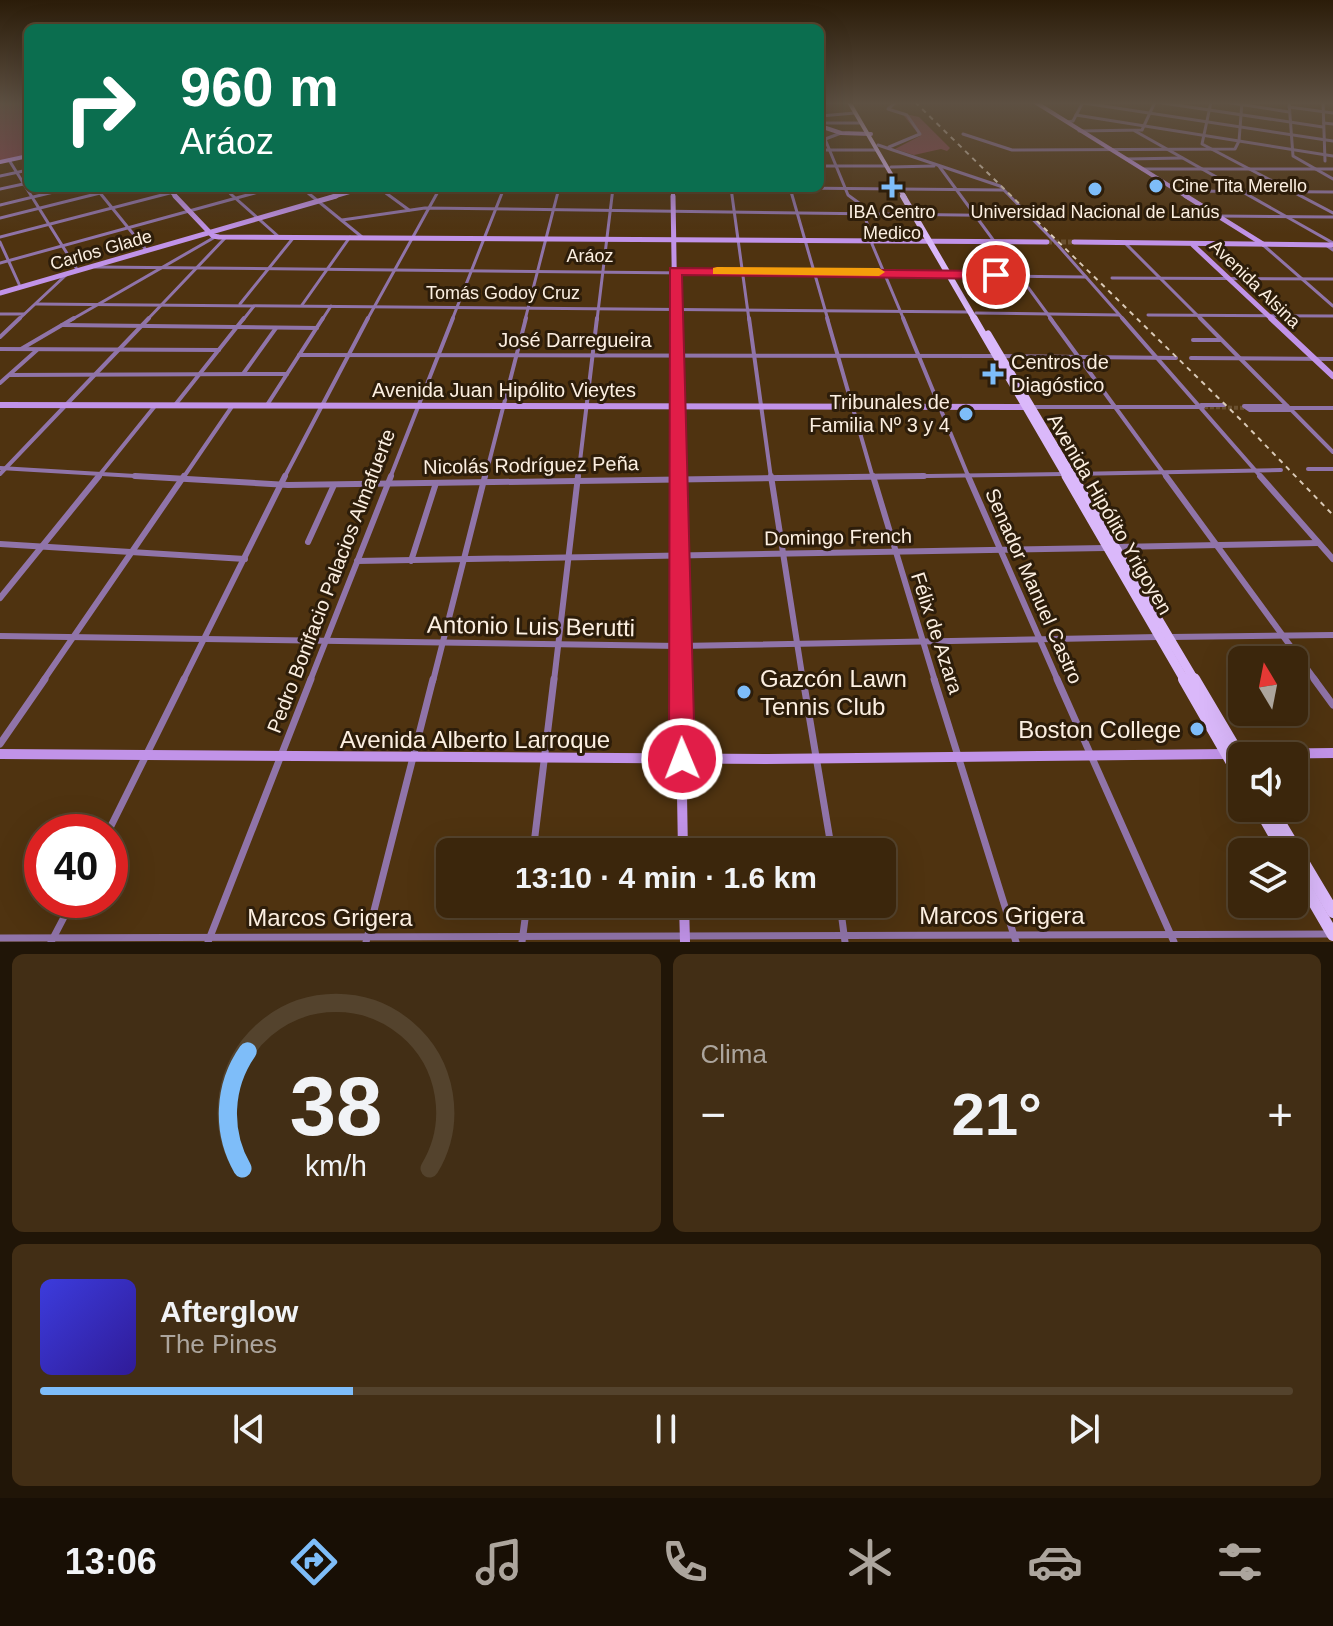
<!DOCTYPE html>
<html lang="es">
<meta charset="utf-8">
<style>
body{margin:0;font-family:Helvetica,sans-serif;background:#422e15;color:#f1f3f6;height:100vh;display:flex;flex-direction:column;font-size:30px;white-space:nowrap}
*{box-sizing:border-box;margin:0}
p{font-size:26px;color:#aca59d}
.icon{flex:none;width:44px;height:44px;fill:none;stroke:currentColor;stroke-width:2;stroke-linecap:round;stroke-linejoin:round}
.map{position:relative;height:942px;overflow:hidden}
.sheet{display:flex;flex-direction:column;gap:12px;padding:12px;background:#201507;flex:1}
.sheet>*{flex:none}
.hud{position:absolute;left:24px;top:24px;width:800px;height:168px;border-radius:12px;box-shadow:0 8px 32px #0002,0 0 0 2px #54432d;background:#0b6e4f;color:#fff;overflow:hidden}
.needle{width:52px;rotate:350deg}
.buttons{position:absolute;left:1228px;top:646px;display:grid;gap:16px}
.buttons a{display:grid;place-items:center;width:80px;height:80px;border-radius:12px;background:#3b260c;box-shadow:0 8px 32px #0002,0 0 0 2px #54432d;font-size:40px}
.speed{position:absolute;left:24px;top:814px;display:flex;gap:16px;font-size:40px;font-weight:700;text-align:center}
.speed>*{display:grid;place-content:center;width:104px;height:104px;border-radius:50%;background:#3b260c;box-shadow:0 8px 32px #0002,0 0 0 2px #54432d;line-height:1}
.speed .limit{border:12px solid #d22;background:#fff;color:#111}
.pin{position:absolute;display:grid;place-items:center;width:68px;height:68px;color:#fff;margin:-34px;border:4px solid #fff;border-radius:50%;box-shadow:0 2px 8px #0007}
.me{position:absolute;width:88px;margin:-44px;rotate:359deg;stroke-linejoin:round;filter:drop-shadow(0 0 6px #0008)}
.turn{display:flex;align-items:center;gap:28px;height:168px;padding:0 24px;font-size:36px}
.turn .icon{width:104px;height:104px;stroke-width:2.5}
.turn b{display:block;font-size:56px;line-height:68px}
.big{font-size:60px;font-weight:700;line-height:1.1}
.sheet .widget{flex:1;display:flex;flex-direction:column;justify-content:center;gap:12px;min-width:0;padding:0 28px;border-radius:12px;background:#422e15}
.sheet .dial{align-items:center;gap:0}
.dial svg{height:208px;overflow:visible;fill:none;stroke:#54432d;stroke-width:7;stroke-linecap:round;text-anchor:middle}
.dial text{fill:#f1f3f6;stroke:none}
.song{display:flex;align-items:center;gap:24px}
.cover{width:96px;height:96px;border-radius:12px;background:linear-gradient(135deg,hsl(240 70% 55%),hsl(250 70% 35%))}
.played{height:8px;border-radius:4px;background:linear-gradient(90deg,#7ebdf9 25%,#54432d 25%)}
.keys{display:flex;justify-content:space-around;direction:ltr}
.heat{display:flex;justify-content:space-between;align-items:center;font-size:44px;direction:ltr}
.sheet .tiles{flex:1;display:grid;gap:12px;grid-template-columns:1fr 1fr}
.widget:last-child{grid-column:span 2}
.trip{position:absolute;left:436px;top:838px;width:460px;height:80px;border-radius:12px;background:#3b260c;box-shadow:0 8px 32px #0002,0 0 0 2px #54432d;font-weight:700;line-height:80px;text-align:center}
.menu{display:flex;height:128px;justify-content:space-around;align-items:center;background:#180f05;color:#aca59d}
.menu .icon{width:56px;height:56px}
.menu .selected{color:#7ebdf9}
.menu b{font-size:36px;color:#f1f3f6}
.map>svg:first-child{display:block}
</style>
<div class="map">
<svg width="1333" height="942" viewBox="0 0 1333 942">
<rect width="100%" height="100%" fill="#4f3310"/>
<g fill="#854351">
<polygon points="0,102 28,102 28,155 0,161"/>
<polygon points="910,115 919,117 950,148 947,151 941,149 914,155 895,149 920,136 904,116"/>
</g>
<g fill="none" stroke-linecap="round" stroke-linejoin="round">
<polyline stroke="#694f2f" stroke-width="4" stroke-dasharray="4 2" stroke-linecap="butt" points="1204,407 1247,408"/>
<polyline stroke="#694f2f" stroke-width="5" stroke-dasharray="5 2" stroke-linecap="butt" points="1047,242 1074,242"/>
<g stroke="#9074a9" stroke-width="3">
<polyline points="1077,102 1333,141"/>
<polyline points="1156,102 1323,127"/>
<polyline points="1211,102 1202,144 1333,213"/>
<polyline points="1226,102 1289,112"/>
<polyline points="1289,102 1293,156 1333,179"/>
<polyline points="1323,102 1325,161"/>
<polyline points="1289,107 1333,113"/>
<polyline points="1076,115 1333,156"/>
<polyline points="820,116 855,113"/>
<polyline points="1067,122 1073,121 1083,102"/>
<polyline points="820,123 861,123"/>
<polyline points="1324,123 1333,124"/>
<polyline points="1079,131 1142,130 1155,102"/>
<polyline points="1135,131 1333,243"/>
<polyline points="963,134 1012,150 1235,149 1239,141 1242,102"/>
<polyline points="825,139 848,195 859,203 873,238 872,244 904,320"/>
<polyline points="820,141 841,133"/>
<polyline points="878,145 1000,186 1056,243 1124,320"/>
<polyline points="889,147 920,134 907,115 888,109 896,102"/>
<polyline points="820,150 877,150"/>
<polyline points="1127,159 1182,158"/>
<polyline points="9,160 78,271"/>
<polyline points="820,166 886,166"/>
<polyline points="939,166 1052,320"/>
<polyline points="891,167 934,166"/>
<polyline points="1142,169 1333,169"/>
<polyline points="0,176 28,170"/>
<polyline points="96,188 147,251"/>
<polyline points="224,188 279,237"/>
<polyline points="302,188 362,237"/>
<polyline points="379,188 409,210"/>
<polyline points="731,188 749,320"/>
<polyline points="790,188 828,320"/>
<polyline points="796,188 1003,190"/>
<polyline points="0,189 28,183"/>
<polyline points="1178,191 1333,192"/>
<polyline points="0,205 70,188"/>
<polyline points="1218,216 1333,217"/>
<polyline points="0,218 120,188"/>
<polyline points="342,220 425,208 1030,216"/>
<polyline points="0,237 189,188"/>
<polyline points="0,242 19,284"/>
<polyline points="1126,244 1202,320"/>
<polyline points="1262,244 1333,306"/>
<polyline points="1326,245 1333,250"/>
<polyline points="0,263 273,188"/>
<polyline points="95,267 1086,277"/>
<polyline points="1112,278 1333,279"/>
<polyline points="36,304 969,312"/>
<polyline points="240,304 294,237"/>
<polyline points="302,305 350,237"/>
<polyline points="976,313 1119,315"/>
<polyline points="0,314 24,314"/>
<polyline points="1148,315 1333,316"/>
<polyline points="18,320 66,275"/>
<polyline points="71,320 215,237"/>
<polyline points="147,320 226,237"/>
<polyline points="243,320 254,306"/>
<polyline points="322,320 331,306"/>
<polyline points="367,320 440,188"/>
<polyline points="452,320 504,188"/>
<polyline points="525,320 559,188"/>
<polyline points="597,320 613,188"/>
</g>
<g stroke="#9074a9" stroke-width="4">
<polyline points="749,318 771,478"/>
<polyline points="827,318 873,478"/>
<polyline points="903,318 969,478"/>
<polyline points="1050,318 1167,478"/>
<polyline points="1122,318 1262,478"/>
<polyline points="1200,318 1333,452"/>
<polyline points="62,325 317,328"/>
<polyline points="0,337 20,318"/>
<polyline points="1193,340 1220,340"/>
<polyline points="0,349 219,350"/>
<polyline points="21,349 74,318"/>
<polyline points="299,355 995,356"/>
<polyline points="1001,356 1176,358"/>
<polyline points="1191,358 1333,359"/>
<polyline points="243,374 276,328"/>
<polyline points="10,375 287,374"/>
<polyline points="0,383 37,350"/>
<polyline points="175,405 244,318"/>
<polyline points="267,405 323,318"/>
<polyline points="1201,405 1224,405"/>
<polyline points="1287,406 1244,406 1250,410 1292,410"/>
<polyline points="1033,407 1203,407"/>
<polyline points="1290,408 1333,408"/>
<polyline points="0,468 169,478"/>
<polyline points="1308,469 1333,469"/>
<polyline points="0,474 149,318"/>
<polyline points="1071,474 1281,470"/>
<polyline points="97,478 155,406"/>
<polyline points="183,478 233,405"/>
<polyline points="284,478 368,318"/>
<polyline points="390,478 453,318"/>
<polyline points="485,478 526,318"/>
<polyline points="578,478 597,318"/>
<polyline points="783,478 1063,474"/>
</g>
<g stroke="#9074a9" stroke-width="6">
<polyline points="135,476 288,485 924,476"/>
<polyline points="771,476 803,681"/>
<polyline points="873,476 935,681"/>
<polyline points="968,476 1058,681"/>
<polyline points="1166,476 1316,681"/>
<polyline points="1260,476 1333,559"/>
<polyline points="308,542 334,485"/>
<polyline points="0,544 245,559"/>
<polyline points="1115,547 1318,543"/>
<polyline points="357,561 1105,548"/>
<polyline points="411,561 436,483"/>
<polyline points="0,598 99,476"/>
<polyline points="0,636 679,646 1158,637"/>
<polyline points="1170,637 1333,635"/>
<polyline points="43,681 184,476"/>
<polyline points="183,681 285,476"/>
<polyline points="310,681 391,476"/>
<polyline points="433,681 485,476"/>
<polyline points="554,681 578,476"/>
</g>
<g stroke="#9074a9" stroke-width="7">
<polyline points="803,679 832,852"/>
<polyline points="934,679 1016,942"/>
<polyline points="1057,679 1174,942"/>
<polyline points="1314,679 1333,705"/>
<polyline points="0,744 45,679"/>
<polyline points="108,832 184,679"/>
<polyline points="533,852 554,679"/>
<polyline points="840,904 845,942"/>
<polyline points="0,938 1331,934"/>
<polyline points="51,942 73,900"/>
<polyline points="208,942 311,679"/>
<polyline points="366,942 433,679"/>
<polyline points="522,942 527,904"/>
</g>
<g stroke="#c193e8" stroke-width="4">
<polyline points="1035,102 1189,198"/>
<polyline points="820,126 841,133 871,134"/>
<polyline points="0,162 28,156"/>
<polyline points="168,188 177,198"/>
<polyline points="673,188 673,198"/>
<polyline points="329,198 363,188"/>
</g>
<g stroke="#c193e8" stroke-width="5">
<polyline points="175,196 213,236 219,237 1047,242"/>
<polyline points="673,196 675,320"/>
<polyline points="1186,196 1263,244"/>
<polyline points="1074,242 1333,245"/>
<polyline points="1193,245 1273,320"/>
<polyline points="0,293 336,196"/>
</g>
<g stroke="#c193e8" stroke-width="6">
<polyline points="675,318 677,478"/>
<polyline points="1271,318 1333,376"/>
<polyline points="0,405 1030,407"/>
</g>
<polyline stroke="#c193e8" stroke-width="8" points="677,476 680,681"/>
<g stroke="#c193e8" stroke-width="10">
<polyline points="680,679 683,852"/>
<polyline points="0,754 767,759 1227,754"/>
<polyline points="1239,754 1333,753"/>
<polyline points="684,904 685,942"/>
</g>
<polyline stroke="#dab8fa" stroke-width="4" points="849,102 905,198"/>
<polyline stroke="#dab8fa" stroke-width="6" points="903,196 975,320"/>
<g stroke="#dab8fa" stroke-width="7">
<polyline points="974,318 1067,478"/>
<polyline points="988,334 1074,478"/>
</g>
<g stroke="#dab8fa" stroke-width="9">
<polyline points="1066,476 1185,681"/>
<polyline points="1073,476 1195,681"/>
</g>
<g stroke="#dab8fa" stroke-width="12">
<polyline points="1184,679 1242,780"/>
<polyline points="1194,679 1242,760"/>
<polyline points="1259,808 1284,852"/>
<polyline points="1271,808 1333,912"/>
<polyline points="1294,868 1333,935"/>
</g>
<polyline stroke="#dacab7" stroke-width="2" stroke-dasharray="5 5" stroke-linecap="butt" points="915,102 1242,421 1333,515"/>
</g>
<linearGradient id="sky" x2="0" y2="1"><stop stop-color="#2b1c09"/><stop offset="0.44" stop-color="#5d5042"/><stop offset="1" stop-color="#5d5042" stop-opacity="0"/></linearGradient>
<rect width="1333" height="234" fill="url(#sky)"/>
<polygon fill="#e11d48" stroke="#92132f" stroke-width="2" points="670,268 996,271 1003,275 996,279 682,275 695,759 691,768 682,771 673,768 669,759"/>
<polygon fill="#f59e0b" points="717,267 879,268 885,272 879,276 713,274 713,268"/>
<g fill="#7ebdf9" stroke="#2d1d0a" stroke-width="3">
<circle cx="1156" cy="186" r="8"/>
<path d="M888 175h8v8h8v8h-8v8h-8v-8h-8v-8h8z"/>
<circle cx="1095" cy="189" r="8"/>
<path d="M989 362h8v8h8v8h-8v8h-8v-8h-8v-8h8z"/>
<circle cx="966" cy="414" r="8"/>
<circle cx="744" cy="692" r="8"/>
<circle cx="1197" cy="729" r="8"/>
</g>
<g text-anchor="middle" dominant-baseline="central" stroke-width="6" stroke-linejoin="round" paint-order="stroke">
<g font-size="18" fill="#fcefe1" stroke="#2d1d0a">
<text x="1172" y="186" text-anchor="start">Cine Tita Merello</text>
<text x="892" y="212">IBA Centro<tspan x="892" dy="21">Medico</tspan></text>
<text x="1095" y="212">Universidad Nacional de Lanús</text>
</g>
<g font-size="18" fill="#fcefe1" stroke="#2d1d0a">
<text transform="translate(101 250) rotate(-16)">Carlos Glade</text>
<text x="590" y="256">Aráoz</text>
<text transform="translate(1255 284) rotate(44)">Avenida Alsina</text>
<text x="503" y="293">Tomás Godoy Cruz</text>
</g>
<g font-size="20" fill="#fcefe1" stroke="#2d1d0a">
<text x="575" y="340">José Darregueira</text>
<text x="504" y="390">Avenida Juan Hipólito Vieytes</text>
<text transform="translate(531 465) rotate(-1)">Nicolás Rodríguez Peña</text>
<text transform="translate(1110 514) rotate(60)">Avenida Hipólito Yrigoyen</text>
<text transform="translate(838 537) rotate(-1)">Domingo French</text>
<text transform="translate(331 581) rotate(-69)">Pedro Bonifacio Palacios Almafuerte</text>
<text transform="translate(1034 586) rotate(66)">Senador Manuel Castro</text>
<text transform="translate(937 633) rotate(72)">Félix de Azara</text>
</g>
<g font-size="20" fill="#fcefe1" stroke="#2d1d0a" text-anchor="start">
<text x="1011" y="362">Centros de<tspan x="1011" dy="23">Diagóstico</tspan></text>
<text x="950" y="402" text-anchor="end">Tribunales de<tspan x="950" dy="23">Familia Nº 3 y 4</tspan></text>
</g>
<g font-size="24" fill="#fcefe1" stroke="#2d1d0a">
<text transform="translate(531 626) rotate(1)">Antonio Luis Berutti</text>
<text x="475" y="739">Avenida Alberto Larroque</text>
<text x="1002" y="915">Marcos Grigera</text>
<text x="330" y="917">Marcos Grigera</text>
</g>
<g font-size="24" fill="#fcefe1" stroke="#2d1d0a" text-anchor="start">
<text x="760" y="678">Gazcón Lawn<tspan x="760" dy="28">Tennis Club</tspan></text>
<text x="1181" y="729" text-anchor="end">Boston College</text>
</g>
</g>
</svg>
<div class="buttons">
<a><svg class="needle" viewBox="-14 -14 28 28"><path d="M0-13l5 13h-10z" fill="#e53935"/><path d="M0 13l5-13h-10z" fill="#aca59d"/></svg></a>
<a><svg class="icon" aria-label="sound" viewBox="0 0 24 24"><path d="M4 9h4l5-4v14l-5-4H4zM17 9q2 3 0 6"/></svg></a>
<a><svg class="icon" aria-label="layers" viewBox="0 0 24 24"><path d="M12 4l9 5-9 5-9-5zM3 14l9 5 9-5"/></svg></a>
</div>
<div class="speed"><div class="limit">40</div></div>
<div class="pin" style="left:996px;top:275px;background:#d93025"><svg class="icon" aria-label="arrive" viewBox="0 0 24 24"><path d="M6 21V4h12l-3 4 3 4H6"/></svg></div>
<svg class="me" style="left:682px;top:759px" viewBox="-20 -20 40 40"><circle r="17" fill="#e11d48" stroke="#fff" stroke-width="3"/><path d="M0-11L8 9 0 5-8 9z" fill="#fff"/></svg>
<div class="trip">13:10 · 4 min · 1.6 km</div>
<div class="hud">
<div class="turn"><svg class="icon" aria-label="right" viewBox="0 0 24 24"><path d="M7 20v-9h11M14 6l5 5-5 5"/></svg><div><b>960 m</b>Aráoz</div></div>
</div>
</div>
<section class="sheet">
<div class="tiles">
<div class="widget dial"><svg viewBox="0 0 100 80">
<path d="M14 69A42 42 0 1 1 86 69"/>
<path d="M14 69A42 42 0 0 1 16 24" stroke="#7ebdf9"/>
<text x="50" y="56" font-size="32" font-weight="700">38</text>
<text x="50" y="72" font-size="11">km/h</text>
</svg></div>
<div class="widget"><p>Clima</p>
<div class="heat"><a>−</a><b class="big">21°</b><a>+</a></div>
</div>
<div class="widget">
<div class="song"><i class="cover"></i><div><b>Afterglow</b><p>The Pines</p></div></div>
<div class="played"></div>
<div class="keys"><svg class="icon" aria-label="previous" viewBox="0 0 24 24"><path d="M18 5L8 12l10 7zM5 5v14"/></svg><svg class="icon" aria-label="pause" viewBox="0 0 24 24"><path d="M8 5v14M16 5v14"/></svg><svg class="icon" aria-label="next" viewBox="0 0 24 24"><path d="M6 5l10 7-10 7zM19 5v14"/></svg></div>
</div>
</div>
</section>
<nav class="menu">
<b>13:06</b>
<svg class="icon selected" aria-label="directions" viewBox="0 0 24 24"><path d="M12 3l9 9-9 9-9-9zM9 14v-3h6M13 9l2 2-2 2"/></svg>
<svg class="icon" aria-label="music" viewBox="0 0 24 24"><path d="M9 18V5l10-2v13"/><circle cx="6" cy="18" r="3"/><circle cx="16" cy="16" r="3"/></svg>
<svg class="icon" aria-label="phone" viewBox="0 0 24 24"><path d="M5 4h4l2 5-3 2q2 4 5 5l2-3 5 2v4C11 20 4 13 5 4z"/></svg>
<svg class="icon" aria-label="climate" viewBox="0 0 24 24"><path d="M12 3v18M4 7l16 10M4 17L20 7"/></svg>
<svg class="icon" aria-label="car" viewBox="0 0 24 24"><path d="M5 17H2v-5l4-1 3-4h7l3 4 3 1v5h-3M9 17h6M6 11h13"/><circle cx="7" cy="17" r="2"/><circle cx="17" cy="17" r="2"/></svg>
<svg class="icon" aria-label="filters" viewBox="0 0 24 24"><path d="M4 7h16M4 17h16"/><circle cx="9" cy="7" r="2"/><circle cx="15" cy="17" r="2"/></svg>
</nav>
